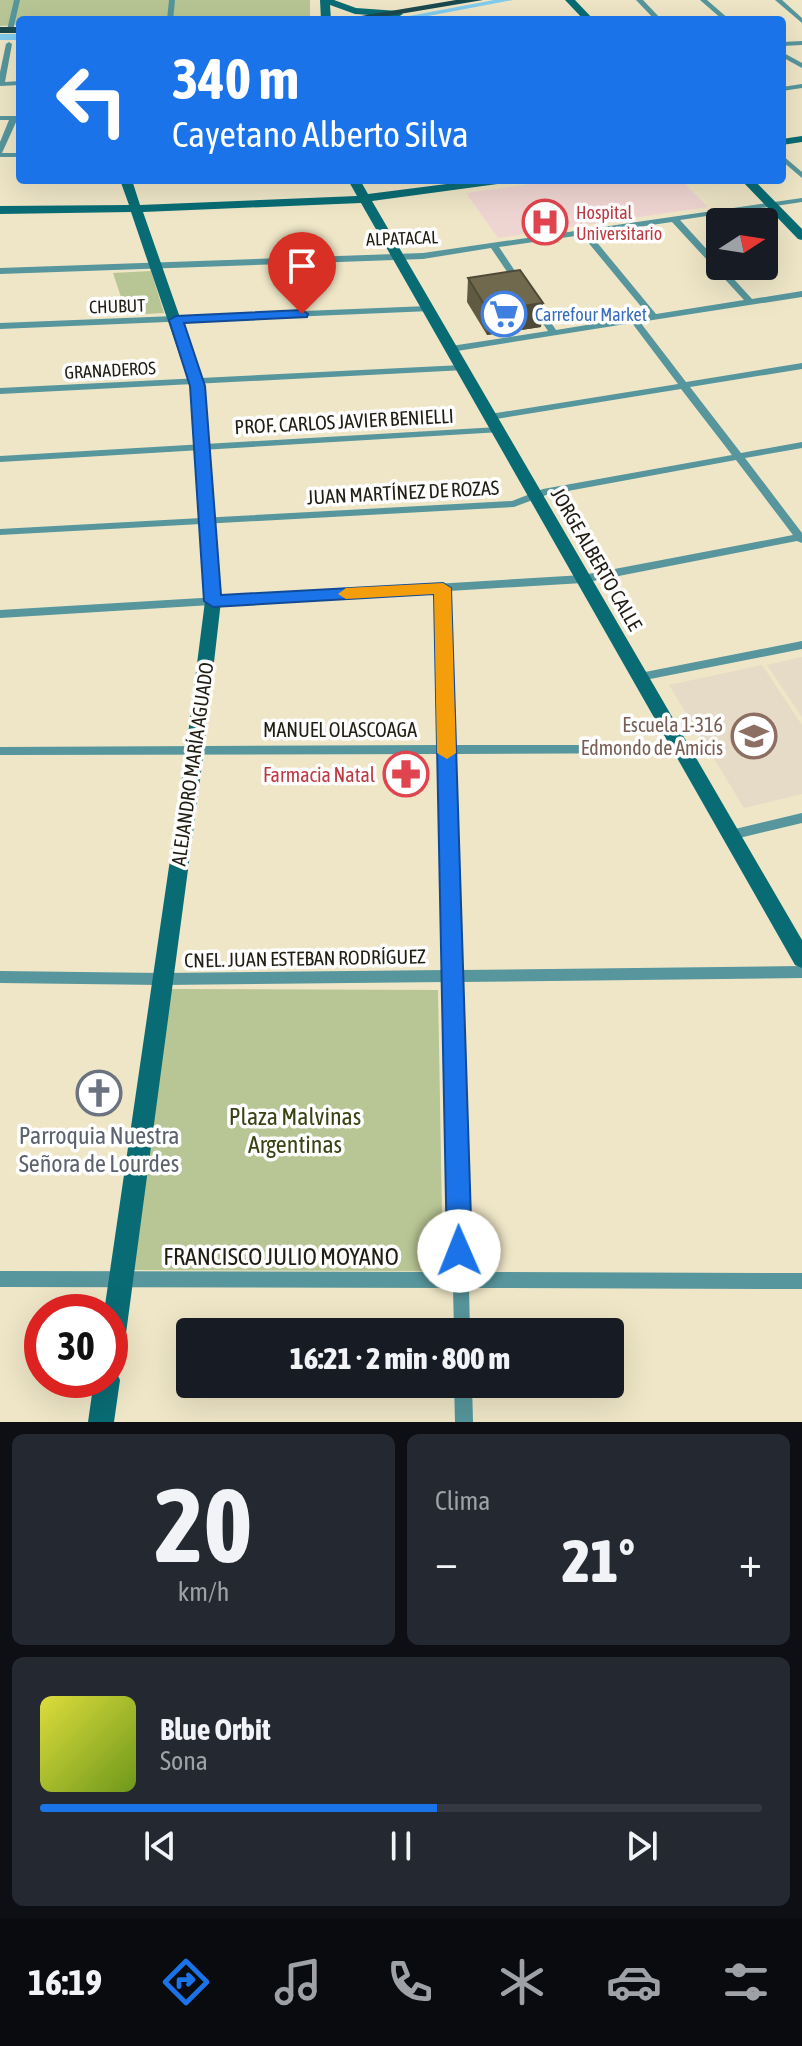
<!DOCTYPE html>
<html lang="es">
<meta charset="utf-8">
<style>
body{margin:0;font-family:"Asap Condensed",sans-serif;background:#242831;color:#f1f3f6;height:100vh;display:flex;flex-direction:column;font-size:30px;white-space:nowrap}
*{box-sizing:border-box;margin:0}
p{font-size:26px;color:#9ea1a6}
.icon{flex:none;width:44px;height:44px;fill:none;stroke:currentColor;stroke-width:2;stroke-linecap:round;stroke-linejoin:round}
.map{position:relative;height:1422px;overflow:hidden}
.panel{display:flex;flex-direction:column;gap:12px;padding:12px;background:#0d0f14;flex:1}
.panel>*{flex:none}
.hud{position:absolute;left:16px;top:16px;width:770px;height:168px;border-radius:8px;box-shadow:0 8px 32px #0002;background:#1a73e8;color:#fff;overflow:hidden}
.needle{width:52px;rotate:78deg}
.controls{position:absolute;left:706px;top:208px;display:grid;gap:16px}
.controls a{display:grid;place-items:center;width:72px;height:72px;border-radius:8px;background:#171b24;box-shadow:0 8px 32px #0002;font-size:40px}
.speed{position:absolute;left:24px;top:1294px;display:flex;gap:16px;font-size:40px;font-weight:700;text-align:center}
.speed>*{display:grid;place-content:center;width:104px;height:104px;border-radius:50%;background:#171b24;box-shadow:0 8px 32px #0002;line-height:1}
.speed .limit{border:12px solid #d22;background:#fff;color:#111}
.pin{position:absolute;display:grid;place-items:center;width:68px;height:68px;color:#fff;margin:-82px -34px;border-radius:50% 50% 50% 0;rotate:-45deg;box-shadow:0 0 8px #0007}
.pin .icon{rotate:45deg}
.me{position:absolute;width:88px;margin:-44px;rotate:359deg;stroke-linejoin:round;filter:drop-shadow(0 0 6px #0008)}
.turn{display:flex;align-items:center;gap:28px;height:168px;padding:0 24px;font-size:36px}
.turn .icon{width:104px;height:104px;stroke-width:2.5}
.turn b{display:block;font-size:56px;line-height:68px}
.big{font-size:60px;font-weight:800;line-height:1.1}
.panel .card{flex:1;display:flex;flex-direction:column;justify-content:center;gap:12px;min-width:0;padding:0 28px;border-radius:12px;background:#242831}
.panel .dial{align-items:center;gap:0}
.dial b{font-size:104px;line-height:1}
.song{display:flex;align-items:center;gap:24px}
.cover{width:96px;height:96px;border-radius:12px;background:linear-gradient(135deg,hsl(60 70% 55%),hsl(80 70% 35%))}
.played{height:8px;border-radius:4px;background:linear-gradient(90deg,#1a73e8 55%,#363941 55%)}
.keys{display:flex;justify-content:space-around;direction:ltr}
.heat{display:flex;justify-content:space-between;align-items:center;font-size:44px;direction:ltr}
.panel .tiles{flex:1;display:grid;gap:12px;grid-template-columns:1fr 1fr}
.card:last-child{grid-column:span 2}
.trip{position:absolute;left:176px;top:1318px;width:448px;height:80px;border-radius:8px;background:#171b24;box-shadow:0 8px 32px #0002;font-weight:800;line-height:80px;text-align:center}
.tab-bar{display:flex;height:128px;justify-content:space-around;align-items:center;background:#090b0e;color:#9ea1a6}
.tab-bar .icon{width:56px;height:56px}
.tab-bar .selected{color:#1a73e8}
.tab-bar b{font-size:36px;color:#f1f3f6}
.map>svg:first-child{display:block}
</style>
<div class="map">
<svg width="802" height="1422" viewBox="0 0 802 1422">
<rect width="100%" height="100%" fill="#efe6c7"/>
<g fill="#e6dbc6">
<polygon points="802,657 802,717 767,665"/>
<polygon points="762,665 802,725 802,794 744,808 669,685"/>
</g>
<polygon fill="#efd5d2" points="561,180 681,180 708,207 498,238 466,193"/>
<g fill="#b8c594">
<polygon points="0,0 310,0 310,17 20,20 20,25 0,26"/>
<polygon points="151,271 164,313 127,315 113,273"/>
<polygon points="168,989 438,990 443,1271 130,1270"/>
</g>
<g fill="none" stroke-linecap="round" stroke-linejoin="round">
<g fill="#82ccee" fill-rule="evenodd">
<polygon points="494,0 513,0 407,20 388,20"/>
<rect x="0" y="34" width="20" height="6"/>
</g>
<g fill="#56969c" fill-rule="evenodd">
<polygon points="14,0 20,0 13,30 10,32 7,30"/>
<polygon points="169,0 175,0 173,20 167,20"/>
<polygon points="636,0 643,0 662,20 655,20"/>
<polygon points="700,0 707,0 730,20 723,20"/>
<polygon points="775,0 782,0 802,18 802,23"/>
<polygon points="802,41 802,45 782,46 782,42"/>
<polygon points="9,42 12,44 5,82 20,81 20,85 0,86 0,72 6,44"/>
<polygon points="782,52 802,63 802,68 782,57"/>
<polygon points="802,84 802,88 782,91 782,87"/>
<polygon points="0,116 20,116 20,120 17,120 2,153 20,153 20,157 0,157 0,142 9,120 0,120"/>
<polygon points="782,155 802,172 802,178 782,161"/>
<path d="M 802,198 L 802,202 L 680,220 L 752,299 L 802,291 L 802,297 L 640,322 L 686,382 L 802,363 L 802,369 L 690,387 L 741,453 L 802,442 L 802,448 L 745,458 L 802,533 L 802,543 L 797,541 L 583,583 L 449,591 L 453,745 L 681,745 L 687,749 L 681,753 L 453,754 L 460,970 L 802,966 L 802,978 L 460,982 L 469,1272 L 802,1273 L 802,1289 L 469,1288 L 470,1332 L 454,1332 L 453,1288 L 0,1287 L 0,1271 L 452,1272 L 446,982 L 162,985 L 0,983 L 0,971 L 162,973 L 446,970 L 441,754 L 0,755 L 0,747 L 441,745 L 438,591 L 0,618 L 0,610 L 583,575 L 793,535 L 736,460 L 546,495 L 514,507 L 0,535 L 0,529 L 512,501 L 543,489 L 732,455 L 681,389 L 490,420 L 485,417 L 490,414 L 678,384 L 632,323 L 451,352 L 446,349 L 451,346 L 548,331 L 528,301 L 532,298 L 535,299 L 556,330 L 648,315 L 582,235 L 499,247 L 523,283 L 519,286 L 516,285 L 491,248 L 423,259 L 0,274 L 0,268 L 423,253 ZM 672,222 L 744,300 L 656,314 L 590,234 Z"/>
<polygon points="428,306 431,307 431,311 0,329 0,323"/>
<polygon points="462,365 465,366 465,370 0,394 0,388"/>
<polygon points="498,427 501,428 501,432 0,462 0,456"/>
<polygon points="802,641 802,649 640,681 634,677 640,673"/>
<polygon points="802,813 802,823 731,840 726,839 725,835 726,831 731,830"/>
<polygon points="454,1384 472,1384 473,1422 455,1422"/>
</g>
<g fill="#096c74" fill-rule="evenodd">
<polygon points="320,0 334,0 356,8 398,11 403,14 398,17 355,14 330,5 331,20 321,20"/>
<polygon points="565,0 575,0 594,20 584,20"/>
<polygon points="802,136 802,142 782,145 782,139"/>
<polygon points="120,180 132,180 140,205 357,196 348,180 360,180 368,194 478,180 511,180 505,183 372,201 802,940 802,968 795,965 361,203 143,212 204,386 221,601 204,750 123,1356 119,1365 111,1369 116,1371 120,1380 114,1422 88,1422 94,1380 110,1380 110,1312 104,1312 186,750 205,601 190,386 131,212 0,214 0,206 129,205"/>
<polygon points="741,180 754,180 802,229 802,240 798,239"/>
</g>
<g fill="#1a494d" fill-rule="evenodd">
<polygon points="456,0 483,0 364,20 337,20"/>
<rect x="0" y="27" width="20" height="6"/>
</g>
</g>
<polygon fill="#615a43" points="468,278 543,303 541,327 487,335 467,302"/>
<polygon fill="#4f4a37" points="543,303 541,327 487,335 488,311"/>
<polygon fill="#71694e" stroke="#4f4a37" stroke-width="2" points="520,270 543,303 488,311 468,278"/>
<polygon fill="#1a73e8" stroke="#114b97" stroke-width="2" points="302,310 308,314 307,317 184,323 205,386 221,595 443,583 451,588 472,1251 468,1259 459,1263 451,1259 447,1251 434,594 213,607 204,601 190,386 169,320 176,316"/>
<polygon fill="#f59e0b" points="443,583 451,588 456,753 447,759 437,753 434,594 346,599 338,594 346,588"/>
<defs>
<g id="hospital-ring" transform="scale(2.3)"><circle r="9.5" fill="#fff" stroke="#e0444e" stroke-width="1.5"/><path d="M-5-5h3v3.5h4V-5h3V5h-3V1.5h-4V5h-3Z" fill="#e0444e"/></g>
<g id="supermarket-ring" transform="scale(2.3)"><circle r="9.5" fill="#fff" stroke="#3f7fe0" stroke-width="1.5"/><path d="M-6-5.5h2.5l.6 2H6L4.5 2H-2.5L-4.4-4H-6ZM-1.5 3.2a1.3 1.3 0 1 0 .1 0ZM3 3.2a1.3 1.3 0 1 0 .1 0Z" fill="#3f7fe0"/></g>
<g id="school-ring" transform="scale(2.3)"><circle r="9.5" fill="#fff" stroke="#8d6e63" stroke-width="1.5"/><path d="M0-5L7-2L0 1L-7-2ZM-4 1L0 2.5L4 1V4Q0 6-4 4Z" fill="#8d6e63"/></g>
<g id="pharmacy-ring" transform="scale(2.3)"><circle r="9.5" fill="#fff" stroke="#e0444e" stroke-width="1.5"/><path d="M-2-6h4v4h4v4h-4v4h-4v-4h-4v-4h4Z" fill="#e0444e"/></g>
<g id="church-ring" transform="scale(2.3)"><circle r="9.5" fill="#fff" stroke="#6b7280" stroke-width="1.5"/><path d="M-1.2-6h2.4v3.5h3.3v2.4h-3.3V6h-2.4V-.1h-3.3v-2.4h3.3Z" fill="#6b7280"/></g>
</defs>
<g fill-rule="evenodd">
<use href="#hospital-ring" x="545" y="222"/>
<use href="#supermarket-ring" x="504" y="314"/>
<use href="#school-ring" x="754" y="736"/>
<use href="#pharmacy-ring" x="406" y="774"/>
<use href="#church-ring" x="99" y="1093"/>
</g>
<g text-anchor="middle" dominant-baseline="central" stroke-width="7" stroke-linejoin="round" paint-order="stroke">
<g font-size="18" fill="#be3a42" stroke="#fff" text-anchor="start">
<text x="576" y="212">Hospital<tspan x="576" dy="21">Universitario</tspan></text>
</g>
<g font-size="18" fill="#201d12" stroke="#fff">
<text transform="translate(402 238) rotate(-2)">ALPATACAL</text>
<text transform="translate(117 306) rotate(-2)">CHUBUT</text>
<text transform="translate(110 370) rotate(-3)">GRANADEROS</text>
</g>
<g font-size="18" fill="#366cbe" stroke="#fff" text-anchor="start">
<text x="535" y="314">Carrefour Market</text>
</g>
<g font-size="20" fill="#201d12" stroke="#fff">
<text transform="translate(344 421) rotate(-3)">PROF. CARLOS JAVIER BENIELLI</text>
<text transform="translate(403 492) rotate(-3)">JUAN MARTÍNEZ DE ROZAS</text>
<text transform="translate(597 559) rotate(60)">JORGE ALBERTO CALLE</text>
<text x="340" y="729">MANUEL OLASCOAGA</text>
<text transform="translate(192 764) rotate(-82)">ALEJANDRO MARÍA AGUADO</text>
<text transform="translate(305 958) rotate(-1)">CNEL. JUAN ESTEBAN RODRÍGUEZ</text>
</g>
<g font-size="20" fill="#785e54" stroke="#fff" text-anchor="end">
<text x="723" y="724">Escuela 1-316<tspan x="723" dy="23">Edmondo de Amicis</tspan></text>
</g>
<g font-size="20" fill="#be3a42" stroke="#fff" text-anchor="end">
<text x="375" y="774">Farmacia Natal</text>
</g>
<g font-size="24" fill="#384213" stroke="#fff">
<text x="295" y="1116">Plaza Malvinas<tspan x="295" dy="28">Argentinas</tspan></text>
</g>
<g font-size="24" fill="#5b616d" stroke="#fff">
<text x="99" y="1135">Parroquia Nuestra<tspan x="99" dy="28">Señora de Lourdes</tspan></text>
</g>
<g font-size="24" fill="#201d12" stroke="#fff">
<text x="281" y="1256">FRANCISCO JULIO MOYANO</text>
</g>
</g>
</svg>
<div class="controls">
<a><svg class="needle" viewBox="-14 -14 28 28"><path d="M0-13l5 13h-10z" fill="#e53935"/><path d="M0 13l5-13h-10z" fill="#9ea1a6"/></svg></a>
</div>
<div class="speed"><div class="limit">30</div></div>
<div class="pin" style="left:302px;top:314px;background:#d93025"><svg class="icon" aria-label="arrive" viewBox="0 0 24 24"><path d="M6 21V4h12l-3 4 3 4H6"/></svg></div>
<svg class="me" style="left:459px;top:1251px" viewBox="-20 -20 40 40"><circle r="19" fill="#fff"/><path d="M0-13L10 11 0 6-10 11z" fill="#1a73e8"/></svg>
<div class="trip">16:21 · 2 min · 800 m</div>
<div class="hud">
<div class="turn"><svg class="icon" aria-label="left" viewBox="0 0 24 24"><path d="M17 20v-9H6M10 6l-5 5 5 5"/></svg><div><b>340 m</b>Cayetano Alberto Silva</div></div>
</div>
</div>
<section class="panel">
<div class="tiles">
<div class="card dial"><b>20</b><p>km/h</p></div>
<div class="card"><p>Clima</p>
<div class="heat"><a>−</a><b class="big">21°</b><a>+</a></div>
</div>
<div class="card">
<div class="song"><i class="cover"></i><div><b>Blue Orbit</b><p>Sona</p></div></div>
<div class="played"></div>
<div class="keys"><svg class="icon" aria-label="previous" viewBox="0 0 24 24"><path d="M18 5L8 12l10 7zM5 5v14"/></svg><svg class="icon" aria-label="pause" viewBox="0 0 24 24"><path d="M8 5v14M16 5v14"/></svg><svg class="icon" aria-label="next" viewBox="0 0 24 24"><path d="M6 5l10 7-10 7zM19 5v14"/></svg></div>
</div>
</div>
</section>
<nav class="tab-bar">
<b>16:19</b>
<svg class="icon selected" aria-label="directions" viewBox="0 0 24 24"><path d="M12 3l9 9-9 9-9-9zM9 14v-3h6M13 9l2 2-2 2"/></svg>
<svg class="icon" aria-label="music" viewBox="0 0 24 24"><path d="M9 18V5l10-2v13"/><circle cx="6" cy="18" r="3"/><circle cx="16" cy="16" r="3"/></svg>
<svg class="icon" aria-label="phone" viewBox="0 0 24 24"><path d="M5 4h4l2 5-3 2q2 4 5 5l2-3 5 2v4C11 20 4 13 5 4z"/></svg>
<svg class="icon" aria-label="climate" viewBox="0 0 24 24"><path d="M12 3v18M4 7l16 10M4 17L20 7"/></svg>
<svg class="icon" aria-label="car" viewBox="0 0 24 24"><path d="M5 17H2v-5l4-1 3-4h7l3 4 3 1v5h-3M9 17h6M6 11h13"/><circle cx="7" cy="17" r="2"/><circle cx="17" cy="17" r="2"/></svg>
<svg class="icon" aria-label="filters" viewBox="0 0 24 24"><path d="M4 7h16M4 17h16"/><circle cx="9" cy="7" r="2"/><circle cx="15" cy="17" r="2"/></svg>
</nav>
